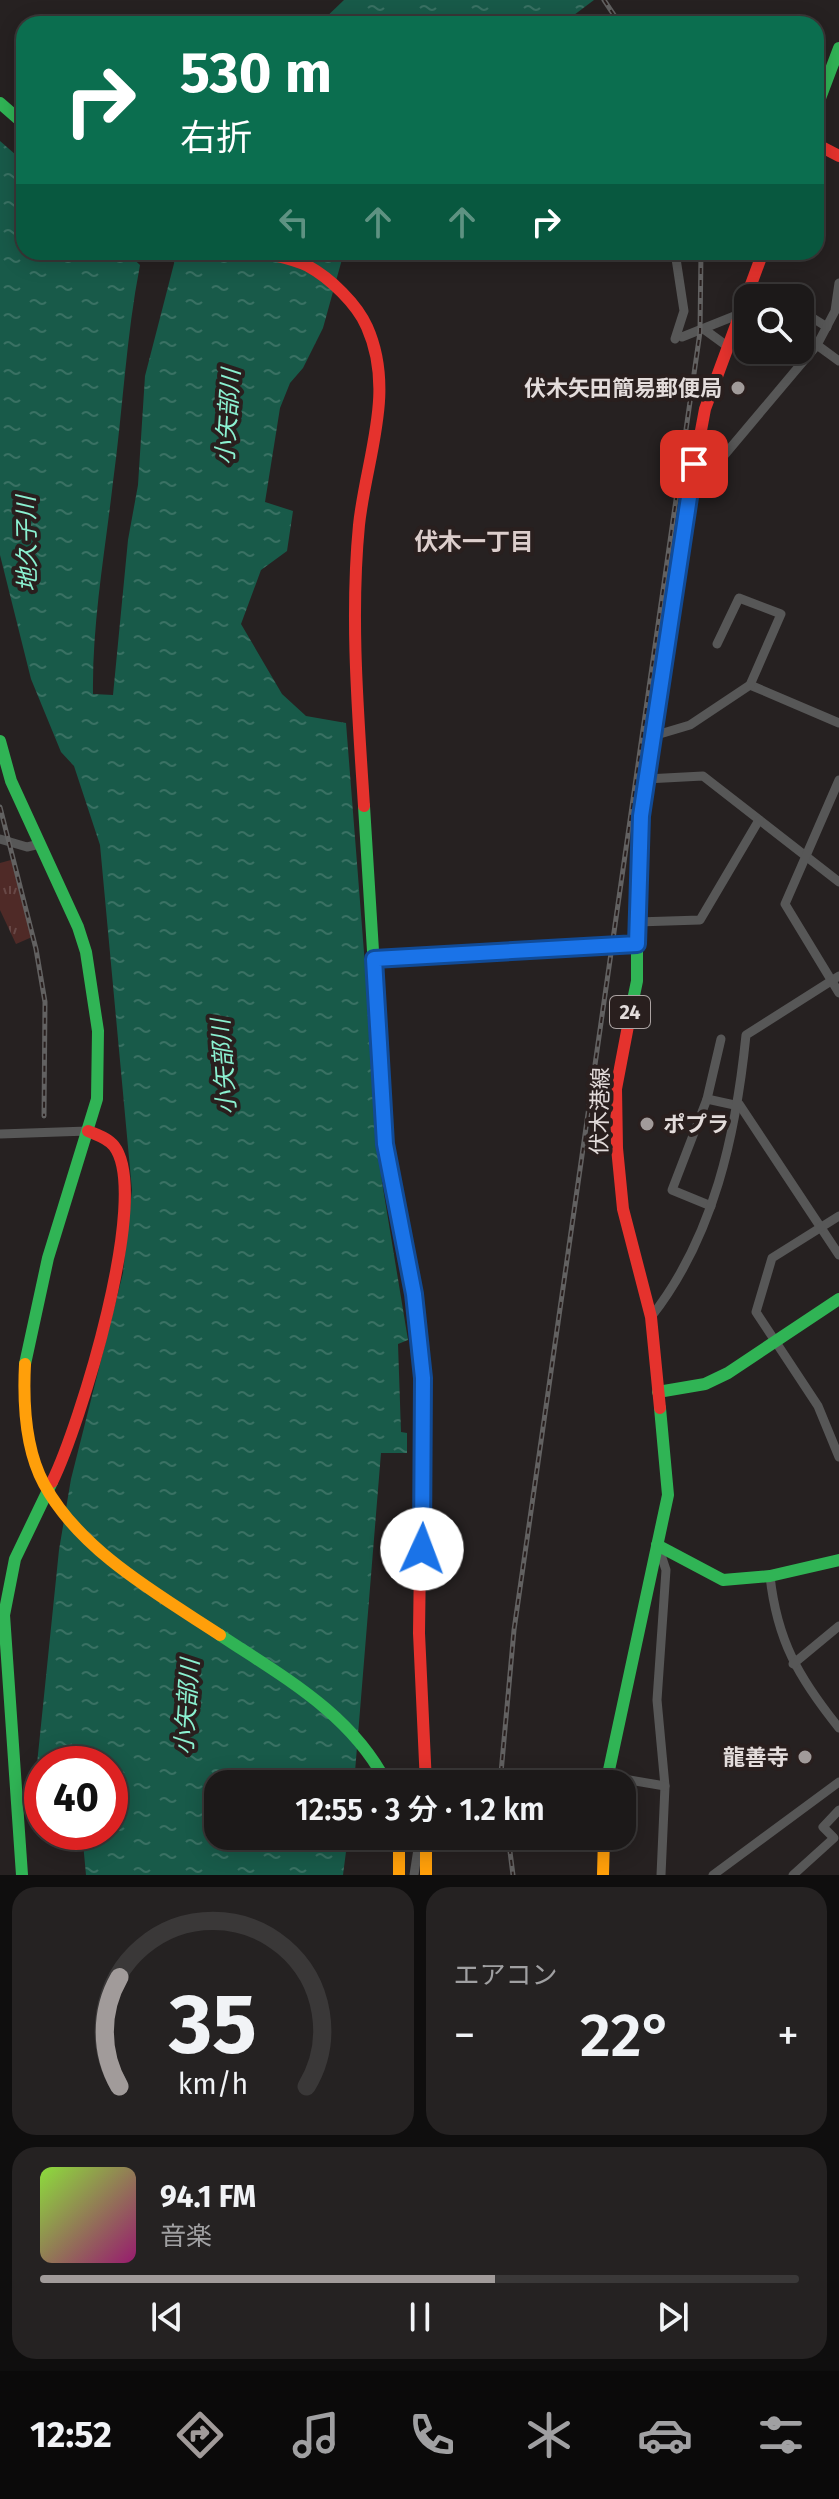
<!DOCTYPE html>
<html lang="ja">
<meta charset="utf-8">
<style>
body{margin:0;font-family:"Fira Sans","Noto Sans JP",sans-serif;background:#252222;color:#f1f3f6;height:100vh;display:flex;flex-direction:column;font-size:30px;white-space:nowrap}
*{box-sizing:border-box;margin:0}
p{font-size:26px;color:#a0a0a2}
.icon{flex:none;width:44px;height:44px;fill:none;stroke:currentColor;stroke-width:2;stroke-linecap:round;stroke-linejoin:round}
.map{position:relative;height:1875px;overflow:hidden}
.sheet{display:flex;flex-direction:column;gap:12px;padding:12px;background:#0f0e0e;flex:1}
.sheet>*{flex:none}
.top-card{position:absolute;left:16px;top:16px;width:808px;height:244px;border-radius:24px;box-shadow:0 4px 20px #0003,0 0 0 2px #3a3838;background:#0b6e4f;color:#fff;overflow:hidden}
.controls{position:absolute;left:734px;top:284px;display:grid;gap:16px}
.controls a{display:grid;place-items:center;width:80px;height:80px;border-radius:16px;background:#1c1919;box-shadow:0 4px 20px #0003,0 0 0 2px #3a3838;font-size:40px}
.speed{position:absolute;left:24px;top:1746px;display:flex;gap:16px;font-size:40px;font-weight:700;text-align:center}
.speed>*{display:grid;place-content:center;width:104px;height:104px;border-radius:50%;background:#1c1919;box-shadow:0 4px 20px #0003,0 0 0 2px #3a3838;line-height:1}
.speed .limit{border:12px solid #d22;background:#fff;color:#111}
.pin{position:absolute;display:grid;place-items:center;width:68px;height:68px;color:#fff;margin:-34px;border-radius:16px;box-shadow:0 4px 12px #0006}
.me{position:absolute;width:88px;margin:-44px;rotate:2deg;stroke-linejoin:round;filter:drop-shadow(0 0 6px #0008)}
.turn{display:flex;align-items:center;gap:28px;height:168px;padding:0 32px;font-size:36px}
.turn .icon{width:104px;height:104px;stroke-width:2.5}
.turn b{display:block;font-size:56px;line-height:68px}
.lanes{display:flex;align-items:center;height:76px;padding:0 32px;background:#0003;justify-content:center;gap:40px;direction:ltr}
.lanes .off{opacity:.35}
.big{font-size:60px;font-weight:600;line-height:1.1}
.sheet .tile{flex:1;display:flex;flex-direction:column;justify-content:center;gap:12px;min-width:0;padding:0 28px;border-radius:24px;background:#252222}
.sheet .dial{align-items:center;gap:0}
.dial svg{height:208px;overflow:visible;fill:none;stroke:#3a3838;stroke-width:7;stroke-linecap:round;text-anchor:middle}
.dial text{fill:#f1f3f6;stroke:none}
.song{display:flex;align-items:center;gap:24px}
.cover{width:96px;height:96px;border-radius:12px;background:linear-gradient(135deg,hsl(90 70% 55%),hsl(320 70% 35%))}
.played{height:8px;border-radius:4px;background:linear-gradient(90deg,#a19b9a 60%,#3a3838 60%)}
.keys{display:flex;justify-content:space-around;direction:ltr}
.heat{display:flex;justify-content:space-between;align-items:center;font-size:44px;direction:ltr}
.sheet .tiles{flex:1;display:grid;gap:12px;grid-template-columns:1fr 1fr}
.tile:last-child{grid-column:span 2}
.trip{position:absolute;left:204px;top:1770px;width:432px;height:80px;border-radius:24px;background:#1c1919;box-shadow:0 4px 20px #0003,0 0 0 2px #3a3838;font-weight:600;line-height:80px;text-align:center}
.dock{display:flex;height:128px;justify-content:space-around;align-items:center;background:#0b0a0a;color:#a0a0a2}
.dock .icon{width:56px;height:56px}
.dock .active{color:#a19b9a}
.dock b{font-size:36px;color:#f1f3f6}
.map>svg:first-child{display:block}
</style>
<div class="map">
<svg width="839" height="1875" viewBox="0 0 839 1875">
<defs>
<pattern id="grass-tufts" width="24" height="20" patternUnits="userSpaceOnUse" patternTransform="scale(2)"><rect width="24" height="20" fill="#4f2a27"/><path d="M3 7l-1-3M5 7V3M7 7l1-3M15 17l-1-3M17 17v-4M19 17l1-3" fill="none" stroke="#684846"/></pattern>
<pattern id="water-ripples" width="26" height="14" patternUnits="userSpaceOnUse" patternTransform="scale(2)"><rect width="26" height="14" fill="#185a49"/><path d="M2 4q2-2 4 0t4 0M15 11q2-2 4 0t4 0" fill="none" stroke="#397163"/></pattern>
</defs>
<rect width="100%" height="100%" fill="#262121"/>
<polygon fill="url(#grass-tufts)" points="11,860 32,937 16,944 0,910 0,863"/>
<g fill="url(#water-ripples)">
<polygon points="344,0 594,0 562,24 319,24"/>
<path d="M 0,141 L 24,162 L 24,252 L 126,252 L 140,265 C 126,337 123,409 113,482 C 105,552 92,623 93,694 L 113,695 L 128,540 L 138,485 L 145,376 L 177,252 L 344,252 L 323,328 L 303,368 L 290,383 L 280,408 L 265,502 L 293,511 L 287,551 L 261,570 L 241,624 L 282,694 L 306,716 L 346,723 L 382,1182 L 408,1340 L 398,1344 L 401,1432 L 407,1433 L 407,1453 L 381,1453 L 354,1784 L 218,1784 L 218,1836 L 348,1836 L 343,1875 L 86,1875 L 82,1832 L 110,1832 L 110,1764 L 42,1764 L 42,1770 L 37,1764 L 59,1550 L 71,1479 L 123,1273 L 132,1190 L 100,845 L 74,766 L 61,752 L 31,679 L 0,555 Z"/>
</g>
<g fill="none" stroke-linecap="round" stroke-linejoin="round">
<g stroke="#575757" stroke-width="9">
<polyline points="800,310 827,327"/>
<polyline points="705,330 727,346"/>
<polyline points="682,337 742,313"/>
<polyline points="675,339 684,311 675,252"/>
<polyline points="817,345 839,361"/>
<polyline points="689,491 695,490 817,345 835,311 839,283"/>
<polyline points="750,685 839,723"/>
<polyline points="653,736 690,725 750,685 781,614 739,598 717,644"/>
<polyline points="646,779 703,776 839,882"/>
<polyline points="839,780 785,904 839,993"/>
<polyline points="0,839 27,847 40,844"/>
<polyline points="637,922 700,920 759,820"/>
<polyline points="374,959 637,944"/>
<polyline points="707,1099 739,1106"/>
<polyline points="739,1104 839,1255"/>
<polyline points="0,1134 88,1131"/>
<polyline points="711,1206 672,1190 707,1099 721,1039"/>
<polyline points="839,1216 772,1258 756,1312 818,1406 839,1457"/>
<path d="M 651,1317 C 714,1237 736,1134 746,1035 L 839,976"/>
<polyline points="659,1549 666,1570 657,1700 665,1786 661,1875"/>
<path d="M 770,1576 C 777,1641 799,1678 839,1728"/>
<polyline points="793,1664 839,1626"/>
<polyline points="371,1784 387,1776 606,1776 665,1786"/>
<polyline points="414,1875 420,1836"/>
<polyline points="713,1875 839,1782"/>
<polyline points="793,1875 834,1838 823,1827 839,1810"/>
</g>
<g stroke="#30b455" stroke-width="12">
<polyline points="0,103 24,124"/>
<polyline points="816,109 839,48"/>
<polyline points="0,741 11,781 78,927 86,952 98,1031 97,1099 48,1258 25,1364"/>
<polyline points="364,806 385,1144 414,1294 423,1378 421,1484"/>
<polyline points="632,1005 637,981 637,852 686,511"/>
<polyline points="658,1392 705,1384 728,1373 839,1299"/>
<polyline points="657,1545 723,1580 770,1576 839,1560"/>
<polyline points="606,1784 668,1495 660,1408"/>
<polyline points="22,1875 4,1615 15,1559 52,1482"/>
</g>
<g stroke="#ff9f0a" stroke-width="12">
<polyline points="399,1836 399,1875"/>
<polyline points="426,1836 426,1875"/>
<polyline points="603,1875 604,1836"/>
</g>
<g stroke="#e5322d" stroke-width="12">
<polyline points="816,144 839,156"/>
<path d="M 261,252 C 276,256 294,259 308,266 C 330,278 357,304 367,327 C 396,392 366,458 359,525 C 350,617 358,713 364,806"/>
<polyline points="686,511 705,409 763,252"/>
<polyline points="632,1005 616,1089 617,1148 623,1209 651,1317 660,1408"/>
<path d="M 52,1482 C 79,1428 152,1195 114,1146 C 108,1138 97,1135 88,1131"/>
<polyline points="421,1484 419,1633 426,1784"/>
</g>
<g stroke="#626161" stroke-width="5">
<g id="rail">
<polyline points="604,0 620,24"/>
<polyline points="0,807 36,949 45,1002 44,1116"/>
<polyline points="500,1784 514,1630 700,332 701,252"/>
<polyline points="508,1836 513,1875"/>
</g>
</g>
<use href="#rail" stroke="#291f1e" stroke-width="2" stroke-dasharray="6" stroke-linecap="butt"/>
<path stroke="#30b455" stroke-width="12" d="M 220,1635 C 283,1677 352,1714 387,1784"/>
<path stroke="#ff9f0a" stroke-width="12" d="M 25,1364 C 23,1403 25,1449 44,1484 C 80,1551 159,1595 220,1635"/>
</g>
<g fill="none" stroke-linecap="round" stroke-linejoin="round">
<g stroke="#114b97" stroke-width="20">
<polyline id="route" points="422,1549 423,1378 414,1294 385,1144 374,959 637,944 641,816 694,464"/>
</g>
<use href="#route" stroke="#1a73e8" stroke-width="14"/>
</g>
<g fill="#a19b9a" stroke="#291f1e" stroke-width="3">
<circle cx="738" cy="388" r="8"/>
<circle cx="647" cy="1124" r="8"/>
<circle cx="805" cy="1757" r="8"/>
</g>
<g text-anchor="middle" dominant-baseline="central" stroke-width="8" stroke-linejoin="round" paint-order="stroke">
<rect fill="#291f1e" stroke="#aba3a2" stroke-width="2" x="610" y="996" width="40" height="32" rx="6"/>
<g font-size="20" font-weight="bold" fill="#e3dcdb">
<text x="630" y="1012">24</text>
</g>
<g font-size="22" font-weight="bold" fill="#e3dcdb" stroke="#291f1e" text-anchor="end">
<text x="722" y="388">伏木矢田簡易郵便局</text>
<text x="663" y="1124" text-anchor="start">ポプラ</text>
<text x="789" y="1757">龍善寺</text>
</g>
<g font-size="22" fill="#e3dcdb" stroke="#291f1e">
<text transform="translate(600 1111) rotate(-89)">伏木港線</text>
</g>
<g font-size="24" font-style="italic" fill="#8bf1d1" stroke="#291f1e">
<text transform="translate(228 417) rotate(-86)">小矢部川</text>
<text transform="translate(27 544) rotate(-91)">地久子川</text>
<text transform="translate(224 1067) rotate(-94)">小矢部川</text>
<text transform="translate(187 1707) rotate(-86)">小矢部川</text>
</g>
<g font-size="24" font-weight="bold" fill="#dccecc" stroke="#291f1e">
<text x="474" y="542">伏木一丁目</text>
</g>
</g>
</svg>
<div class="controls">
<a><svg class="icon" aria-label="search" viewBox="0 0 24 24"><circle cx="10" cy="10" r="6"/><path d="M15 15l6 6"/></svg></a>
</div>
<div class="speed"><div class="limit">40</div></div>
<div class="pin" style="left:694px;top:464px;background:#d93025"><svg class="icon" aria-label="arrive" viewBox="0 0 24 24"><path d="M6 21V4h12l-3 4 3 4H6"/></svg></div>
<svg class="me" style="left:422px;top:1549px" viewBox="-20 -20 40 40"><circle r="19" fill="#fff"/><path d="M0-13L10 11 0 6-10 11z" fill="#1a73e8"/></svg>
<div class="trip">12:55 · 3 分 · 1.2 km</div>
<div class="top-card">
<div class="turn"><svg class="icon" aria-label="right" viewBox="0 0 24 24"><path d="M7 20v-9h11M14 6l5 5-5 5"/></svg><div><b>530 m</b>右折</div></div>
<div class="lanes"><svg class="icon off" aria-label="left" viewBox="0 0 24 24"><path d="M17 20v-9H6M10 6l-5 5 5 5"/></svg><svg class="icon off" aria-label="ahead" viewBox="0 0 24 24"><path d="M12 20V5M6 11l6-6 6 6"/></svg><svg class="icon off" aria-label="ahead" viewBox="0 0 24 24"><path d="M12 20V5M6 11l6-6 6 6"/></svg><svg class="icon" aria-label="right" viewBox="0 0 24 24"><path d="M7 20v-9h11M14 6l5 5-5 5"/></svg></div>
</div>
</div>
<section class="sheet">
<div class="tiles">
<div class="tile dial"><svg viewBox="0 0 100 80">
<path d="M14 69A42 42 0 1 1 86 69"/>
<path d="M14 69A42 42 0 0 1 14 27" stroke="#a19b9a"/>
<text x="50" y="56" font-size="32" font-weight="700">35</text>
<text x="50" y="72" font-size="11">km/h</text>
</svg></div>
<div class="tile"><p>エアコン</p>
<div class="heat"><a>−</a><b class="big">22°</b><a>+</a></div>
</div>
<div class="tile">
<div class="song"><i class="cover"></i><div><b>94.1 FM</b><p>音楽</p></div></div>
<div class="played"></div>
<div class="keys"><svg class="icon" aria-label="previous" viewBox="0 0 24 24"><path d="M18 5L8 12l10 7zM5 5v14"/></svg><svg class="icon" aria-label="pause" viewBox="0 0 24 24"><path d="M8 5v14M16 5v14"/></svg><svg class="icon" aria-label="next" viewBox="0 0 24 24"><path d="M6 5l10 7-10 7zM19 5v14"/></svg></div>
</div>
</div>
</section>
<nav class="dock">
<b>12:52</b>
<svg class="icon active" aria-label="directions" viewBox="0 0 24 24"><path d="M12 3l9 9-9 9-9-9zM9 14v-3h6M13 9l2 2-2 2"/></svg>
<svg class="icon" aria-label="music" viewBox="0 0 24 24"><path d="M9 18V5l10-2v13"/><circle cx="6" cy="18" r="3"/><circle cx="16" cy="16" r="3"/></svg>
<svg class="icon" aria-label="phone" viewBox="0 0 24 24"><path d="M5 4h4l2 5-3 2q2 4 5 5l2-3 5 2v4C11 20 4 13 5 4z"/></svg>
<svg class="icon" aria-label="climate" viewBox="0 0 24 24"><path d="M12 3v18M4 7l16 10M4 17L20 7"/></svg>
<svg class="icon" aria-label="car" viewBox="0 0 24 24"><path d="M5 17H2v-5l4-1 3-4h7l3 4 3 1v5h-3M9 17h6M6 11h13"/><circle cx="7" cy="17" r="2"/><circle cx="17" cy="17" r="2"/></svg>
<svg class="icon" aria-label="filters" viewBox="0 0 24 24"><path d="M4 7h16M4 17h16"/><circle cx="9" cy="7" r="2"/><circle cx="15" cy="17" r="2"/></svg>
</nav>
